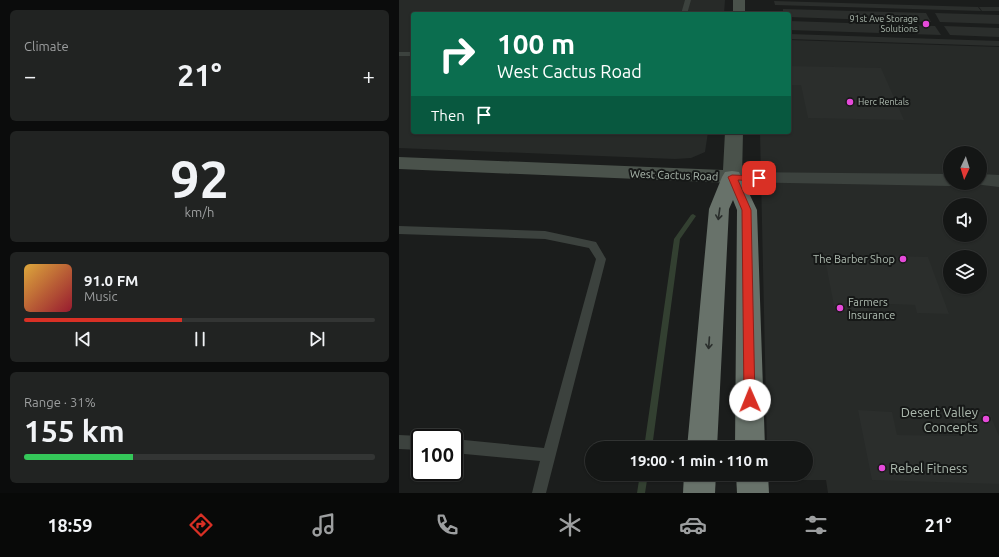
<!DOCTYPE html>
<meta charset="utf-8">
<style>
body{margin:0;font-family:Ubuntu,sans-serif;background:#212322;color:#f1f3f6;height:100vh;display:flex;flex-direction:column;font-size:15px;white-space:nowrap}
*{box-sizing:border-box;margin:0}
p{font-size:13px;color:#9d9fa0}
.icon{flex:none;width:22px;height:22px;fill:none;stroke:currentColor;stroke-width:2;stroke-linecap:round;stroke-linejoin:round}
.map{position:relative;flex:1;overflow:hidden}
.panel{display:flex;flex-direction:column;gap:10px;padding:10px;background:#0b0c0c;width:399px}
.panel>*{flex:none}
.hud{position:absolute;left:12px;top:12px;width:380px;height:122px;border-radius:4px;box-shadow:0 1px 3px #0004,0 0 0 1px #333534;background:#0b6e4f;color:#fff;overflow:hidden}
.needle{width:26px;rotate:184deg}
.tools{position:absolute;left:544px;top:146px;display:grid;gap:8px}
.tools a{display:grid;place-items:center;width:44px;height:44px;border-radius:50%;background:#141615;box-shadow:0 1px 3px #0004,0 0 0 1px #333534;font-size:20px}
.speed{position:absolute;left:12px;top:429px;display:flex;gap:8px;font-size:20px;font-weight:700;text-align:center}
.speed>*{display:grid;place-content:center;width:52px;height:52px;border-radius:50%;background:#141615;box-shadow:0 1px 3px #0004,0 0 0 1px #333534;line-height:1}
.speed .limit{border:2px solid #111;border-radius:6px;background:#fff;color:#111}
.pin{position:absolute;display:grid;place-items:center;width:34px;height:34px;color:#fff;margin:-17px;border-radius:8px;box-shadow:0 2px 6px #0006}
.me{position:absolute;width:44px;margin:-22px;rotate:359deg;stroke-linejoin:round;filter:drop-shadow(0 0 3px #0008)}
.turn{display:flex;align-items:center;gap:14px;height:84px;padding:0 20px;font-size:18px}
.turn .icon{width:52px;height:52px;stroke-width:2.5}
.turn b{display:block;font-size:28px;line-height:34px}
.then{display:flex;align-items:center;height:38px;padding:0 20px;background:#0003;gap:8px;font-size:15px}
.big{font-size:30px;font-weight:700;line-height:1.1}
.panel .card{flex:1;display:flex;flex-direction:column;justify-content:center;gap:6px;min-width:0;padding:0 14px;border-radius:6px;background:#212322}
.panel .dial{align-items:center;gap:0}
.dial b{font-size:52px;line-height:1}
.song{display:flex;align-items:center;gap:12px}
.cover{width:48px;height:48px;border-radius:6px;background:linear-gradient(135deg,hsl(40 70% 55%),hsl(350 70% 35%))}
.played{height:4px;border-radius:2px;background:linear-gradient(90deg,#d93025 45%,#333534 45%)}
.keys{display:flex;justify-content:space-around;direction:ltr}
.heat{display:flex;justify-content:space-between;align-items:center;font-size:22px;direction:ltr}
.charge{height:6px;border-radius:3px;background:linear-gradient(90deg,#34c759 31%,#333534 0)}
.trip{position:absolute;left:186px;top:441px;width:228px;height:40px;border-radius:20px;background:#141615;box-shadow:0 1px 3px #0004,0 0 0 1px #333534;font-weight:700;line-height:40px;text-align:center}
.tabs{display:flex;height:64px;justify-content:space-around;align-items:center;background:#080908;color:#9d9fa0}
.tabs .icon{width:28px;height:28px}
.tabs .on{color:#d93025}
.tabs b{font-size:18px;color:#f1f3f6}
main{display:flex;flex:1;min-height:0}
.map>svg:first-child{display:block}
</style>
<main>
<section class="panel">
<div class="card"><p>Climate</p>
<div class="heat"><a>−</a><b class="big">21°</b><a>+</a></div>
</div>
<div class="card dial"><b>92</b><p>km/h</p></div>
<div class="card">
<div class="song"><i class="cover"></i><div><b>91.0 FM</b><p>Music</p></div></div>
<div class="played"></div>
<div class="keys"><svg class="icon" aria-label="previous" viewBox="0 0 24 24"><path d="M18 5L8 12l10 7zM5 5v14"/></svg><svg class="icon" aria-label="pause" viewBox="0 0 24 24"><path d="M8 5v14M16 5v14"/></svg><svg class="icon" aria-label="next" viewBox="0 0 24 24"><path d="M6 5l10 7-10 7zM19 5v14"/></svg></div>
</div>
<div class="card"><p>Range · 31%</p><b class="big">155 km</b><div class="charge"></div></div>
</section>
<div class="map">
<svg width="600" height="493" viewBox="0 0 600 493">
<rect width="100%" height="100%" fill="#1b1d1c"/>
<g fill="#272a28" fill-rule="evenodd">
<polygon points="0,0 326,0 325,14 14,14 14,132 309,132 306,152 292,158 276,159 0,148"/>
<path d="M 390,40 L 600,47 L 600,493 L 429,493 L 427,480 L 369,480 L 369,474 L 407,474 L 407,448 L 368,448 L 361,132 L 390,132 ZM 551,153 L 581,153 L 581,183 L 551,183 ZM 551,205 L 581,205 L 581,235 L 551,235 ZM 551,257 L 581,257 L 581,287 L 551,287 Z"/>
</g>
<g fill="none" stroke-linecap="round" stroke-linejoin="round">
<g fill="#334031" fill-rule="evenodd">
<polygon points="294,214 297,216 281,239 253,448 245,448 275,239 292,215"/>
<polygon points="241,474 249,474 246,493 238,493"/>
</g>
</g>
<g fill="#2b2e2c">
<polygon points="375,1 579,7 582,11 376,5"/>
<polygon points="580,7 600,7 600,11 583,11"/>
<polygon points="384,9 527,13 532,22 390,17 390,14 384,14"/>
<polygon points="536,13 600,15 600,24 541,22"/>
<polygon points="390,21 536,26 542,35 390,30"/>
<polygon points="545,26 600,28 600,37 551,35"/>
<polygon points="390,34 600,41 600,46 390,39"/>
<polygon points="390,66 482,68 505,120 409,118 402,85 390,85"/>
<polygon points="425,254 529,257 550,314 518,313 516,305 468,303 470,312 436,311"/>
<polygon points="459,410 493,412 498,435 560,436 551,411 590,412 600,436 600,484 473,480"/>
</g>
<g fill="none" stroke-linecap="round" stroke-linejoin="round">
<g fill="#3c423e" fill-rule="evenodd">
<polygon points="286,0 292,0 288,14 282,14"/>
<rect x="0" y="52" width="14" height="4"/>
<polygon points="0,226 146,231 197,242 207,259 147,493 133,493 141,461 55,453 55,439 145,448 197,259 190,248 146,239 0,234"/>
<polygon points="0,435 21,436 25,438 21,438 21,450 0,449"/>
</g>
<g fill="#3c423e" fill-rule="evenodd">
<polygon points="333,172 551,174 551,183 557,183 551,186 333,182 327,181 325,177 327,173"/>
<polygon points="581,174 600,175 600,187 575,184 581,183"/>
</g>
<g fill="#4a524b" fill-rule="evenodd">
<rect x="334" y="0" width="12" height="14"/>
<polygon points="326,132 344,132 343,177 340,182 333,183 0,169 0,157 324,170"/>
</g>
<g fill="#68726a" fill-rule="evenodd">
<polygon points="333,171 340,172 358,210 366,448 336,448 338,210 334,200 330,209 318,448 288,448 310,209 323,177 326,172"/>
<polygon points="285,474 317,474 316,493 284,493"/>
<polygon points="337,474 369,474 370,493 338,493"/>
</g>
</g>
<defs><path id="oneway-shaft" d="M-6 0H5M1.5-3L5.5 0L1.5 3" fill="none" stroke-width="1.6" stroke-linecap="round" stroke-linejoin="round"/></defs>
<g stroke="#2a2e2c">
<use href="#oneway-shaft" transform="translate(320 214) rotate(98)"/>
<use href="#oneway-shaft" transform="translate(310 343) rotate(94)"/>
</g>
<polygon fill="#d93025" stroke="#8d1f18" points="333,175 360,176 363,178 360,181 339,180 352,210 356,400 355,404 351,406 346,404 345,400 343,210 329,177"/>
<g fill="#e64ada" stroke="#161817" stroke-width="1.5">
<circle cx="527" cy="24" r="4"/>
<circle cx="451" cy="102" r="4"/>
<circle cx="504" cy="259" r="4"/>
<circle cx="441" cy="308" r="4"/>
<circle cx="587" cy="419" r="4"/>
<circle cx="483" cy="468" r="4"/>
</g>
<g text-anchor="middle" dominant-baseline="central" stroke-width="4" stroke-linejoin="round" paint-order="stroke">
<g font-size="9" fill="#aebbb0" stroke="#161817" text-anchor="end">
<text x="519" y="19">91st Ave Storage<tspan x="519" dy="10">Solutions</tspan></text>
<text x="459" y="102" text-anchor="start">Herc Rentals</text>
</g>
<g font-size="11" fill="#aebbb0" stroke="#161817">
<text transform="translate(275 175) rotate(2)">West Cactus Road</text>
</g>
<g font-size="11" fill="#aebbb0" stroke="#161817" text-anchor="end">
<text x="496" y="259">The Barber Shop</text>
<text x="449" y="302" text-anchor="start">Farmers<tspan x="449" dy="13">Insurance</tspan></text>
</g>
<g font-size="13" fill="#aebbb0" stroke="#161817" text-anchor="end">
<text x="579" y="412">Desert Valley<tspan x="579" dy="15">Concepts</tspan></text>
<text x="491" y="468" text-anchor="start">Rebel Fitness</text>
</g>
</g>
</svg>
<div class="tools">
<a><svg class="needle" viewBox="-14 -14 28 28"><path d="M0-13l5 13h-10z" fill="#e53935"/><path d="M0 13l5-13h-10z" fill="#9d9fa0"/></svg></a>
<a><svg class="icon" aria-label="sound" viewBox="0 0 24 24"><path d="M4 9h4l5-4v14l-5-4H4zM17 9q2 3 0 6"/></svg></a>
<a><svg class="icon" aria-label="layers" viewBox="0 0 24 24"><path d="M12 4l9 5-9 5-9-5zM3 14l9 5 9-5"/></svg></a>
</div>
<div class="speed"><div class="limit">100</div></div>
<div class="pin" style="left:360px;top:178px;background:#d93025"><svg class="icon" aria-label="arrive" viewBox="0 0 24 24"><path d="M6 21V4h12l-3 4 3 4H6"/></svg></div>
<svg class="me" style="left:351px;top:400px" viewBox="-20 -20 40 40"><circle r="19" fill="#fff"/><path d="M0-13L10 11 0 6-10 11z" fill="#d93025"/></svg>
<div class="trip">19:00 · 1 min · 110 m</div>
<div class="hud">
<div class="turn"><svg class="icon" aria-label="right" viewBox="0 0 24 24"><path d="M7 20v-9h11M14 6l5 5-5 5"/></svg><div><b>100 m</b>West Cactus Road</div></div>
<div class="then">Then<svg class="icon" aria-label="arrive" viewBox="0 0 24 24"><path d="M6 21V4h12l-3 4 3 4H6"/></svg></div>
</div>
</div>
</main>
<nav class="tabs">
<b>18:59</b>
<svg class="icon on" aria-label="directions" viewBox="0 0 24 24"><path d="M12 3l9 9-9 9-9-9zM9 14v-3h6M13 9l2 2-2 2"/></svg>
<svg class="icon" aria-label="music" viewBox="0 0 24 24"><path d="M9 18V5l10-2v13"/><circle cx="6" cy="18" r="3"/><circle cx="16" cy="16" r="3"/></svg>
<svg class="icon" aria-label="phone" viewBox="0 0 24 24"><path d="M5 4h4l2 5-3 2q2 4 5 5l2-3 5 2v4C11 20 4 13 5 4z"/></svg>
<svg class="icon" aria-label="climate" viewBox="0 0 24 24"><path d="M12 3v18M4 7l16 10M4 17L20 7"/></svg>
<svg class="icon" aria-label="car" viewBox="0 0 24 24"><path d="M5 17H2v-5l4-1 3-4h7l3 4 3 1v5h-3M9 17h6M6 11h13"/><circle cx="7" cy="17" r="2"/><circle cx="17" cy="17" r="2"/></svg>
<svg class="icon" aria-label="filters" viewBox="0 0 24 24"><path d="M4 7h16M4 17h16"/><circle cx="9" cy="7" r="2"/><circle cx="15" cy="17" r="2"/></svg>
<b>21°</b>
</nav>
